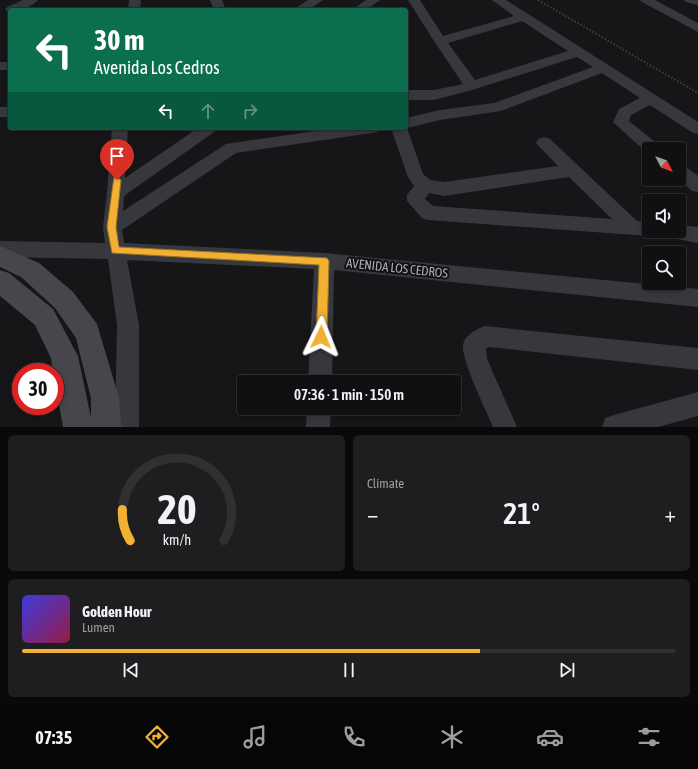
<!DOCTYPE html>
<meta charset="utf-8">
<style>
body{margin:0;font-family:"Asap Condensed",sans-serif;background:#1e1e20;color:#f1f3f6;height:100vh;display:flex;flex-direction:column;font-size:15px;white-space:nowrap}
*{box-sizing:border-box;margin:0}
p{font-size:13px;color:#9c9d9f}
.icon{flex:none;width:22px;height:22px;fill:none;stroke:currentColor;stroke-width:2;stroke-linecap:round;stroke-linejoin:round}
.map{position:relative;height:427px;overflow:hidden}
.details{display:flex;flex-direction:column;gap:8px;padding:8px;background:#09090a;flex:1}
.details>*{flex:none}
.guide{position:absolute;left:8px;top:8px;width:400px;height:122px;border-radius:4px;box-shadow:0 2px 6px #0003,0 0 0 1px #303032;background:#0b6e4f;color:#fff;overflow:hidden}
.needle{width:26px;rotate:132deg}
.tools{position:absolute;left:642px;top:142px;display:grid;gap:8px}
.tools a{display:grid;place-items:center;width:44px;height:44px;border-radius:4px;background:#101012;box-shadow:0 2px 6px #0003,0 0 0 1px #303032;font-size:20px}
.speed{position:absolute;left:12px;top:363px;display:flex;gap:8px;font-size:20px;font-weight:700;text-align:center}
.speed>*{display:grid;place-content:center;width:52px;height:52px;border-radius:50%;background:#101012;box-shadow:0 2px 6px #0003,0 0 0 1px #303032;line-height:1}
.speed .limit{border:6px solid #d22;background:#fff;color:#111}
.pin{position:absolute;display:grid;place-items:center;width:34px;height:34px;color:#fff;margin:-41px -17px;border-radius:50% 50% 50% 0;rotate:-45deg;box-shadow:0 0 4px #0007}
.pin .icon{rotate:45deg}
.me{position:absolute;width:44px;margin:-22px;rotate:2deg;stroke-linejoin:round;filter:drop-shadow(0 0 3px #0008)}
.turn{display:flex;align-items:center;gap:14px;height:84px;padding:0 20px;font-size:18px}
.turn .icon{width:52px;height:52px;stroke-width:2.5}
.turn b{display:block;font-size:28px;line-height:34px}
.lanes{display:flex;align-items:center;height:38px;padding:0 20px;background:#0003;justify-content:center;gap:20px;direction:ltr}
.lanes .off{opacity:.35}
.big{font-size:30px;font-weight:600;line-height:1.1}
.details .tile{flex:1;display:flex;flex-direction:column;justify-content:center;gap:6px;min-width:0;padding:0 14px;border-radius:6px;background:#1e1e20}
.details .dial{align-items:center;gap:0}
.dial svg{height:104px;overflow:visible;fill:none;stroke:#303032;stroke-width:7;stroke-linecap:round;text-anchor:middle}
.dial text{fill:#f1f3f6;stroke:none}
.song{display:flex;align-items:center;gap:12px}
.cover{width:48px;height:48px;border-radius:6px;background:linear-gradient(135deg,hsl(240 70% 55%),hsl(340 70% 35%))}
.played{height:4px;border-radius:2px;background:linear-gradient(90deg,#f2b134 70%,#303032 70%)}
.keys{display:flex;justify-content:space-around;direction:ltr}
.heat{display:flex;justify-content:space-between;align-items:center;font-size:22px;direction:ltr}
.details .tiles{flex:1;display:grid;gap:8px;grid-template-columns:1fr 1fr}
.tile:last-child{grid-column:span 2}
.trip{position:absolute;left:237px;top:375px;width:224px;height:40px;border-radius:4px;background:#101012;box-shadow:0 2px 6px #0003,0 0 0 1px #303032;font-weight:600;line-height:40px;text-align:center}
.dock{display:flex;height:64px;justify-content:space-around;align-items:center;background:#060607;color:#9c9d9f}
.dock .icon{width:28px;height:28px}
.dock .current{color:#f2b134}
.dock b{font-size:18px;color:#f1f3f6}
.map>svg:first-child{display:block}
</style>
<div class="map">
<svg width="698" height="427" viewBox="0 0 698 427">
<rect width="100%" height="100%" fill="#161618"/>
<g fill="none" stroke-linecap="round" stroke-linejoin="round">
<polyline stroke="#3d3f44" stroke-width="2" stroke-dasharray="1.5 2" stroke-linecap="butt" points="538,0 698,93"/>
<g fill="#37383d" fill-rule="evenodd">
<path d="M 23,0 L 38,0 C 31,8 20,10 10,10 L 10,13 L 5,10 L 7,7 Z"/>
<polygon points="129,0 141,0 140,10 128,10"/>
<polygon points="210,0 222,0 226,10 214,10"/>
<polygon points="308,0 323,0 308,10 293,10"/>
<polygon points="366,0 380,0 366,10 352,10"/>
<path d="M 408,0 L 420,0 L 443,36 L 514,16 L 492,0 L 506,0 L 698,122 L 698,134 L 693,133 L 650,105 L 631,115 L 629,121 L 659,145 L 661,149 L 649,149 L 649,153 L 647,153 L 613,122 L 619,109 L 640,98 L 602,73 L 501,111 L 440,120 L 407,128 L 423,174 L 430,180 L 444,182 L 558,166 L 536,143 L 538,139 L 544,137 L 550,139 L 637,221 L 649,222 L 649,231 L 657,231 L 656,234 L 649,236 L 428,220 L 422,218 L 407,201 L 407,195 L 414,186 L 408,177 L 391,128 L 406,128 L 406,118 L 440,110 L 494,103 L 593,67 L 577,57 L 472,90 L 434,100 L 406,100 L 406,90 L 434,90 L 463,84 L 434,41 ZM 522,21 L 568,51 L 475,80 L 448,43 ZM 569,177 L 612,219 L 433,206 L 425,199 L 429,193 L 444,196 Z"/>
<polygon points="640,0 655,0 698,23 698,32 642,2"/>
<polygon points="684,0 698,0 698,5 686,2"/>
<rect x="0" y="62" width="10" height="8"/>
<rect x="0" y="107" width="10" height="10"/>
<polygon points="112,128 128,128 125,178 198,128 217,128 214,132 124,196 123,211 226,144 335,128 380,128 377,132 372,133 236,153 122,230 124,243 324,253 698,289 698,307 334,270 332,382 308,382 314,269 127,260 139,325 139,427 115,427 117,325 108,259 0,257 0,241 105,243 103,227 107,193"/>
<polygon points="679,164 685,166 698,176 698,192 692,191 679,179"/>
<polygon points="679,225 698,227 698,243 661,236 659,231 679,231"/>
<path d="M 485,326 L 698,348 L 698,370 L 489,347 L 486,349 L 487,359 L 517,427 L 493,427 C 486,410 462,362 463,346 C 464,335 477,329 485,326 Z"/>
<polygon points="698,392 698,416 658,427 602,427 605,418 614,415"/>
<polygon points="307,408 331,408 330,427 306,427"/>
</g>
<polygon fill="#45474d" fill-rule="evenodd" points="0,246 39,263 73,292 97,324 119,398 121,427 63,427 55,382 55,372 53,372 51,358 35,325 0,296 0,270 9,273 53,309 78,356 91,418 91,398 76,338 55,308 21,277 0,267"/>
</g>
<polygon fill="#f2b134" stroke="#9d7322" points="114,177 117,177 121,180 116,227 119,247 327,258 329,261 327,337 325,340 321,342 318,340 316,337 319,265 112,253 107,227"/>
<g text-anchor="middle" dominant-baseline="central" stroke-width="4" stroke-linejoin="round" paint-order="stroke">
<g font-size="13" fill="#a8adb8" stroke="#111113">
<text transform="translate(397 268) rotate(6)">AVENIDA LOS CEDROS</text>
</g>
</g>
</svg>
<div class="tools">
<a><svg class="needle" viewBox="-14 -14 28 28"><path d="M0-13l5 13h-10z" fill="#e53935"/><path d="M0 13l5-13h-10z" fill="#9c9d9f"/></svg></a>
<a><svg class="icon" aria-label="sound" viewBox="0 0 24 24"><path d="M4 9h4l5-4v14l-5-4H4zM17 9q2 3 0 6"/></svg></a>
<a><svg class="icon" aria-label="search" viewBox="0 0 24 24"><circle cx="10" cy="10" r="6"/><path d="M15 15l6 6"/></svg></a>
</div>
<div class="speed"><div class="limit">30</div></div>
<div class="pin" style="left:117px;top:180px;background:#d93025"><svg class="icon" aria-label="arrive" viewBox="0 0 24 24"><path d="M6 21V4h12l-3 4 3 4H6"/></svg></div>
<svg class="me" style="left:321px;top:337px" viewBox="-20 -20 40 40"><path d="M0-17L14 15 0 8-14 15z" fill="#f2b134" stroke="#fff" stroke-width="4"/></svg>
<div class="trip">07:36 · 1 min · 150 m</div>
<div class="guide">
<div class="turn"><svg class="icon" aria-label="left" viewBox="0 0 24 24"><path d="M17 20v-9H6M10 6l-5 5 5 5"/></svg><div><b>30 m</b>Avenida Los Cedros</div></div>
<div class="lanes"><svg class="icon" aria-label="left" viewBox="0 0 24 24"><path d="M17 20v-9H6M10 6l-5 5 5 5"/></svg><svg class="icon off" aria-label="ahead" viewBox="0 0 24 24"><path d="M12 20V5M6 11l6-6 6 6"/></svg><svg class="icon off" aria-label="right" viewBox="0 0 24 24"><path d="M7 20v-9h11M14 6l5 5-5 5"/></svg></div>
</div>
</div>
<section class="details">
<div class="tiles">
<div class="tile dial"><svg viewBox="0 0 100 80">
<path d="M14 69A42 42 0 1 1 86 69"/>
<path d="M14 69A42 42 0 0 1 8 45" stroke="#f2b134"/>
<text x="50" y="56" font-size="32" font-weight="700">20</text>
<text x="50" y="72" font-size="11">km/h</text>
</svg></div>
<div class="tile"><p>Climate</p>
<div class="heat"><a>−</a><b class="big">21°</b><a>+</a></div>
</div>
<div class="tile">
<div class="song"><i class="cover"></i><div><b>Golden Hour</b><p>Lumen</p></div></div>
<div class="played"></div>
<div class="keys"><svg class="icon" aria-label="previous" viewBox="0 0 24 24"><path d="M18 5L8 12l10 7zM5 5v14"/></svg><svg class="icon" aria-label="pause" viewBox="0 0 24 24"><path d="M8 5v14M16 5v14"/></svg><svg class="icon" aria-label="next" viewBox="0 0 24 24"><path d="M6 5l10 7-10 7zM19 5v14"/></svg></div>
</div>
</div>
</section>
<nav class="dock">
<b>07:35</b>
<svg class="icon current" aria-label="directions" viewBox="0 0 24 24"><path d="M12 3l9 9-9 9-9-9zM9 14v-3h6M13 9l2 2-2 2"/></svg>
<svg class="icon" aria-label="music" viewBox="0 0 24 24"><path d="M9 18V5l10-2v13"/><circle cx="6" cy="18" r="3"/><circle cx="16" cy="16" r="3"/></svg>
<svg class="icon" aria-label="phone" viewBox="0 0 24 24"><path d="M5 4h4l2 5-3 2q2 4 5 5l2-3 5 2v4C11 20 4 13 5 4z"/></svg>
<svg class="icon" aria-label="climate" viewBox="0 0 24 24"><path d="M12 3v18M4 7l16 10M4 17L20 7"/></svg>
<svg class="icon" aria-label="car" viewBox="0 0 24 24"><path d="M5 17H2v-5l4-1 3-4h7l3 4 3 1v5h-3M9 17h6M6 11h13"/><circle cx="7" cy="17" r="2"/><circle cx="17" cy="17" r="2"/></svg>
<svg class="icon" aria-label="filters" viewBox="0 0 24 24"><path d="M4 7h16M4 17h16"/><circle cx="9" cy="7" r="2"/><circle cx="15" cy="17" r="2"/></svg>
</nav>
